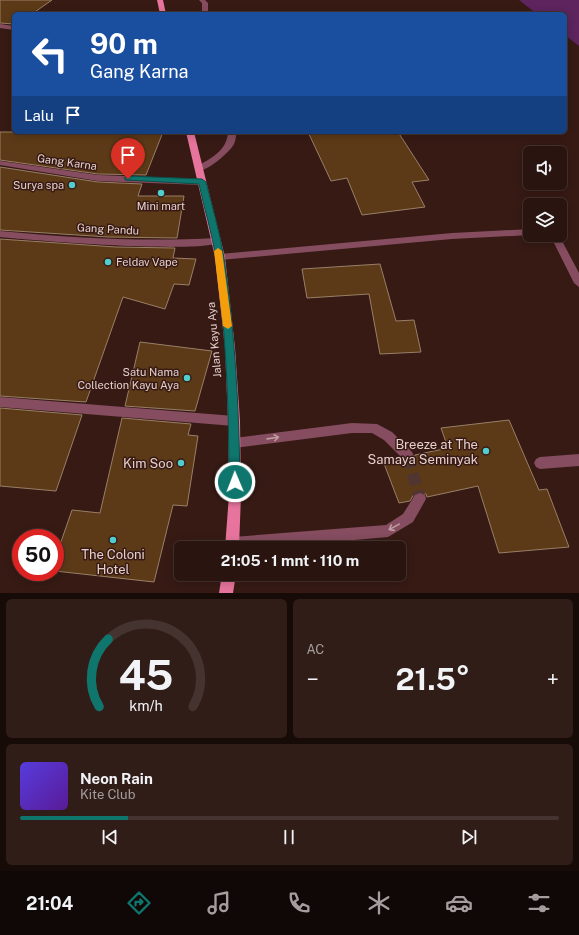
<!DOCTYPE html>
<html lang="id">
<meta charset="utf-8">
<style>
body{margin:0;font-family:"Public Sans",sans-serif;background:#311d18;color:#f1f3f6;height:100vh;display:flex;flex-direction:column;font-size:15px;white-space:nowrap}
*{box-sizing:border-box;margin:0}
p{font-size:13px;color:#a59e9e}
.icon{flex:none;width:22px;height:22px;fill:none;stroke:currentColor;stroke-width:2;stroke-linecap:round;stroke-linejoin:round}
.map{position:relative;height:593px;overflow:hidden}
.panel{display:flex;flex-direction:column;gap:6px;padding:6px;background:#170b08;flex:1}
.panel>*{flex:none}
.guide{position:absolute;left:12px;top:12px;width:555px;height:122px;border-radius:6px;box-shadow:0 2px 10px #0003,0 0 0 1px #45332f;background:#1a4fa0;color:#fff;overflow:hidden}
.tools{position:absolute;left:523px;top:146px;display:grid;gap:8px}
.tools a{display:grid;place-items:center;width:44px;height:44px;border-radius:6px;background:#29140f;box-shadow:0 2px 10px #0003,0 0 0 1px #45332f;font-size:20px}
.speed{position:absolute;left:12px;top:529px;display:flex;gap:8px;font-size:20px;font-weight:700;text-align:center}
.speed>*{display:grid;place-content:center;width:52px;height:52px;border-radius:50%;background:#29140f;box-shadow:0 2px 10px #0003,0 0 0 1px #45332f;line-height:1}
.speed .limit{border:6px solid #d22;background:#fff;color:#111}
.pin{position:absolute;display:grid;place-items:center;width:34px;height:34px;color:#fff;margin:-41px -17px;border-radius:50% 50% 50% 0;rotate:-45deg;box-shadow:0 0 4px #0007}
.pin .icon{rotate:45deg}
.me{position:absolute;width:44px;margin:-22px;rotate:359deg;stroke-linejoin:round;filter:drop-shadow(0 0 3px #0008)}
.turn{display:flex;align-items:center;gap:14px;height:84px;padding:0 12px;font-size:18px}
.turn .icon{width:52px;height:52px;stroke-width:2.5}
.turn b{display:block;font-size:28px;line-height:34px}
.then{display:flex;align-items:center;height:38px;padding:0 12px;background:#0003;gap:8px;font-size:15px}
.big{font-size:30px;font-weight:700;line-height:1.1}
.panel .widget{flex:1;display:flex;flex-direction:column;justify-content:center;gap:6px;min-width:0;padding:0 14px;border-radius:6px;background:#311d18}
.panel .dial{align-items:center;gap:0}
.dial svg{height:104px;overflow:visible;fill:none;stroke:#45332f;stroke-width:7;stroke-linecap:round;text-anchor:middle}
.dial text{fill:#f1f3f6;stroke:none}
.song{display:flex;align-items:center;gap:12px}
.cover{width:48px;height:48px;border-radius:6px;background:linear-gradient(135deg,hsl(250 70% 55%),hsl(270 70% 35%))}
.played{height:4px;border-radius:2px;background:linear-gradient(90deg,#0f766e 20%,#45332f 20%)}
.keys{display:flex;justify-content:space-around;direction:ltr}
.heat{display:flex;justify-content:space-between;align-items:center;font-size:22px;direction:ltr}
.panel .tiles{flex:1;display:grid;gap:6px;grid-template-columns:1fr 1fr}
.widget:last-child{grid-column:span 2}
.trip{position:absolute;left:174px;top:541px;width:232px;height:40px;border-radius:6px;background:#29140f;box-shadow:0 2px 10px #0003,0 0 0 1px #45332f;font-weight:700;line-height:40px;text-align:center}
.tabs{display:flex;height:64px;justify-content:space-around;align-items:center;background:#100806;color:#a59e9e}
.tabs .icon{width:28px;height:28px}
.tabs .on{color:#0f766e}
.tabs b{font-size:18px;color:#f1f3f6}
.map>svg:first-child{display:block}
</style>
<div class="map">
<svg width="579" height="593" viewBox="0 0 579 593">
<rect width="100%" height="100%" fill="#371a14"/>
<polygon fill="#5d245e" points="519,0 579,0 579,46 565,35 565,14 537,14"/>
<g fill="#5c3a17" stroke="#997f67">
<polygon points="0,0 52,0 32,14 14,14 14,24 0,23"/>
<polygon points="0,132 163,132 146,175 98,174 0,160"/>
<polygon points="308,132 398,132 429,180 412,182 425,207 362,215 347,178 331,181"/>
<polygon points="0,167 98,182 142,184 138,196 184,196 177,238 108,237 0,230"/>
<polygon points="0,239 116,247 175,248 173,258 196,259 189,285 174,284 165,309 123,297 86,402 0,396"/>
<polygon points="380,264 396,321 414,320 421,352 380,354 369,294 307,298 302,269"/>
<polygon points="140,342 212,351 195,411 125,406"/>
<polygon points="0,408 82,415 56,491 0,486"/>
<polygon points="122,418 191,424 188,435 198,436 187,506 173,505 154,582 55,571 55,559 72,510 100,513"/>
<polygon points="509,420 539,490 547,489 569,547 499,553 478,486 427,497 426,494 419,492 414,494 410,501 399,503 383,461 400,458 408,462 413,461 415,455 448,448 441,428"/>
</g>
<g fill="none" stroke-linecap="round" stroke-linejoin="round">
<polyline stroke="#513530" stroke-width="12" stroke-dasharray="12 6" stroke-linecap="butt" points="408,456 420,499"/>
<g fill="#854d5f" fill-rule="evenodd">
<polygon points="199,0 205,0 208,3 208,14 202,14 202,3"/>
<polygon points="0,24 14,26 14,30 0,28"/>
<path d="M 228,132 L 236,132 C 236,136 236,140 234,144 C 229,153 206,173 196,171 L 196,167 C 211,158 227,151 228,132 Z"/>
<polygon points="0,161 98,175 202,179 206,182 202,185 98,181 0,165"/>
<polygon points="530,229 530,235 452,239 220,260 215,257 220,254 452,233"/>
<path d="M 0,231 C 72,238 144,242 216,238 L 221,241 C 210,255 27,240 0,237 Z"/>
<polygon points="545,235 556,235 561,239 579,273 579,287 574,283 554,243"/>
<polygon points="0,397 234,416 238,417 240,421 238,425 234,426 0,407"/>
<polygon points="352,423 377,424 392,432 412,452 414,456 412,460 408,461 404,460 384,440 372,433 352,433 234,448 230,447 228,443 230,439 234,438"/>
<polygon points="579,454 579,466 540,469 536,467 534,463 536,459 540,457"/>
<polygon points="420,493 425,495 426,499 413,522 388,537 264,548 228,548 226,544 228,539 233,537 386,525 403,514 415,495"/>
</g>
<g fill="#e7749c" fill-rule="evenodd">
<polygon points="157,0 163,0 166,14 160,14"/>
<polygon points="186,132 194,132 225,257 235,348 240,421 241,495 239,548 225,548 229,495 228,421 225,348 215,257"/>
<polygon points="222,574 236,574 233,593 219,593"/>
</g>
</g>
<defs><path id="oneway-shaft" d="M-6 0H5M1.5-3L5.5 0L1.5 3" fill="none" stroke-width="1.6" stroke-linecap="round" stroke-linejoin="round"/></defs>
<g stroke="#bf9ca0">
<use href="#oneway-shaft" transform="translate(273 438) rotate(-8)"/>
<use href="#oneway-shaft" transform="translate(394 527) rotate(151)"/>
</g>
<path fill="#0f766e" stroke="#0a4d48" d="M 128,176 L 202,179 L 206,182 C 212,207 220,233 224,258 C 235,333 239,407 240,482 L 239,486 L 235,487 L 231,486 L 229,482 C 229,407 226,332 216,258 C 212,233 204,208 199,184 L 125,180 L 125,177 Z"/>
<polygon fill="#f59e0b" points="218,248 222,251 232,326 228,329 223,326 214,251"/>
<g fill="#52cdcd" stroke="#371a14" stroke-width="1.5">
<circle cx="72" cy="185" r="4"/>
<circle cx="161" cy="193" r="4"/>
<circle cx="108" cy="262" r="4"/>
<circle cx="187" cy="378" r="4"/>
<circle cx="486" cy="451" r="4"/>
<circle cx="181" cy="463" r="4"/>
<circle cx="113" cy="540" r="4"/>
</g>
<g text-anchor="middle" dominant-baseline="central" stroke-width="3" stroke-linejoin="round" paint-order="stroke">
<g font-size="11" fill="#e5d0cc" stroke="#371a14">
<text transform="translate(67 162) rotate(8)">Gang Karna</text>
<text transform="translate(108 229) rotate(3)">Gang Pandu</text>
<text transform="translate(214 340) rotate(-95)">Jalan Kayu Aya</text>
</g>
<g font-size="11" fill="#e5d0cc" stroke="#371a14" text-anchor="end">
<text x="64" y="185">Surya spa</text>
<text x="161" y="206" text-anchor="middle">Mini mart</text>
<text x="116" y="262" text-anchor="start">Feldav Vape</text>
<text x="179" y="372">Satu Nama<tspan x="179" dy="13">Collection Kayu Aya</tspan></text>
</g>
<g font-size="13" fill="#e5d0cc" stroke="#371a14" text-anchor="end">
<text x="478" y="444">Breeze at The<tspan x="478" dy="15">Samaya Seminyak</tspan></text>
<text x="173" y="463">Kim Soo</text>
<text x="113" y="554" text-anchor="middle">The Coloni<tspan x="113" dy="15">Hotel</tspan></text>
</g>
</g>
</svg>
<div class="tools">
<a><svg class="icon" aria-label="sound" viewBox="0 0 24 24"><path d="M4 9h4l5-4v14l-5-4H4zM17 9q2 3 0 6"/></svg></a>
<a><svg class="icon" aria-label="layers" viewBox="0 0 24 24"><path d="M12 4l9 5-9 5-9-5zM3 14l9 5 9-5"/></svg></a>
</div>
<div class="speed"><div class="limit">50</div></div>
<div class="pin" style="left:128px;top:179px;background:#d93025"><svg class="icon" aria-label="arrive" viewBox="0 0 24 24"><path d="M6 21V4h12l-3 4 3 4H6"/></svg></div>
<svg class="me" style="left:235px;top:482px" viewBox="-20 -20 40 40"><circle r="17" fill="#0f766e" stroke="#fff" stroke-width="3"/><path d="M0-11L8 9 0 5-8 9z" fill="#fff"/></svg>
<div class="trip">21:05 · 1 mnt · 110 m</div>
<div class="guide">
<div class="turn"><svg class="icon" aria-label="left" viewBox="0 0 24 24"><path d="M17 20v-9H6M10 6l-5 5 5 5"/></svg><div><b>90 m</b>Gang Karna</div></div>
<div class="then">Lalu<svg class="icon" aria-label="arrive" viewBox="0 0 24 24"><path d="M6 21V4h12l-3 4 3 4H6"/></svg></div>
</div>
</div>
<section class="panel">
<div class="tiles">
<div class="widget dial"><svg viewBox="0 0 100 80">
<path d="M14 69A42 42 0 1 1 86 69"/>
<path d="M14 69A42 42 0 0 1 21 17" stroke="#0f766e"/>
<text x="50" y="56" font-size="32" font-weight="700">45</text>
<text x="50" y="72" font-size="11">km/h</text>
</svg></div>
<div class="widget"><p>AC</p>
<div class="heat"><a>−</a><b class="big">21.5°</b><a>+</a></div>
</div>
<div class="widget">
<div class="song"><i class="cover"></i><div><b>Neon Rain</b><p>Kite Club</p></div></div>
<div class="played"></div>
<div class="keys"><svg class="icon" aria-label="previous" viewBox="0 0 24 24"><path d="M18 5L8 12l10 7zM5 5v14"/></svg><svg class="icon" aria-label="pause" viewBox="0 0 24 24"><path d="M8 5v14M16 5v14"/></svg><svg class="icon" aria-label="next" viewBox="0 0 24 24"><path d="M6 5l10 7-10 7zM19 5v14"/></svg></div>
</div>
</div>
</section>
<nav class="tabs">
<b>21:04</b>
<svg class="icon on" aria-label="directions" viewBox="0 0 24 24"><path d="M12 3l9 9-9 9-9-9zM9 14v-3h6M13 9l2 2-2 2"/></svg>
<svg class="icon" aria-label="music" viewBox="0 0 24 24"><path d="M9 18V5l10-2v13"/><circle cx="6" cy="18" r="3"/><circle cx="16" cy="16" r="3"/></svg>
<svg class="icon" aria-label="phone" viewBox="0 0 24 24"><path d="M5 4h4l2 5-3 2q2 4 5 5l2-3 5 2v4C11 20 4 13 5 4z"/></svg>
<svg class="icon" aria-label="climate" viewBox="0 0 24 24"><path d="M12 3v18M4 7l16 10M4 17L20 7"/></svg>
<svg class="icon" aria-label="car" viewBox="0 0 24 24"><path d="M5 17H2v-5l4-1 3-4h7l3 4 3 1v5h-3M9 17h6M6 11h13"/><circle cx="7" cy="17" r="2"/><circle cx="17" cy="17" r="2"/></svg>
<svg class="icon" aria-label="filters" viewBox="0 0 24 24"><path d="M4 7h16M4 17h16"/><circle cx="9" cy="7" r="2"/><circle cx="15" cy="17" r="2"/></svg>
</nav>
